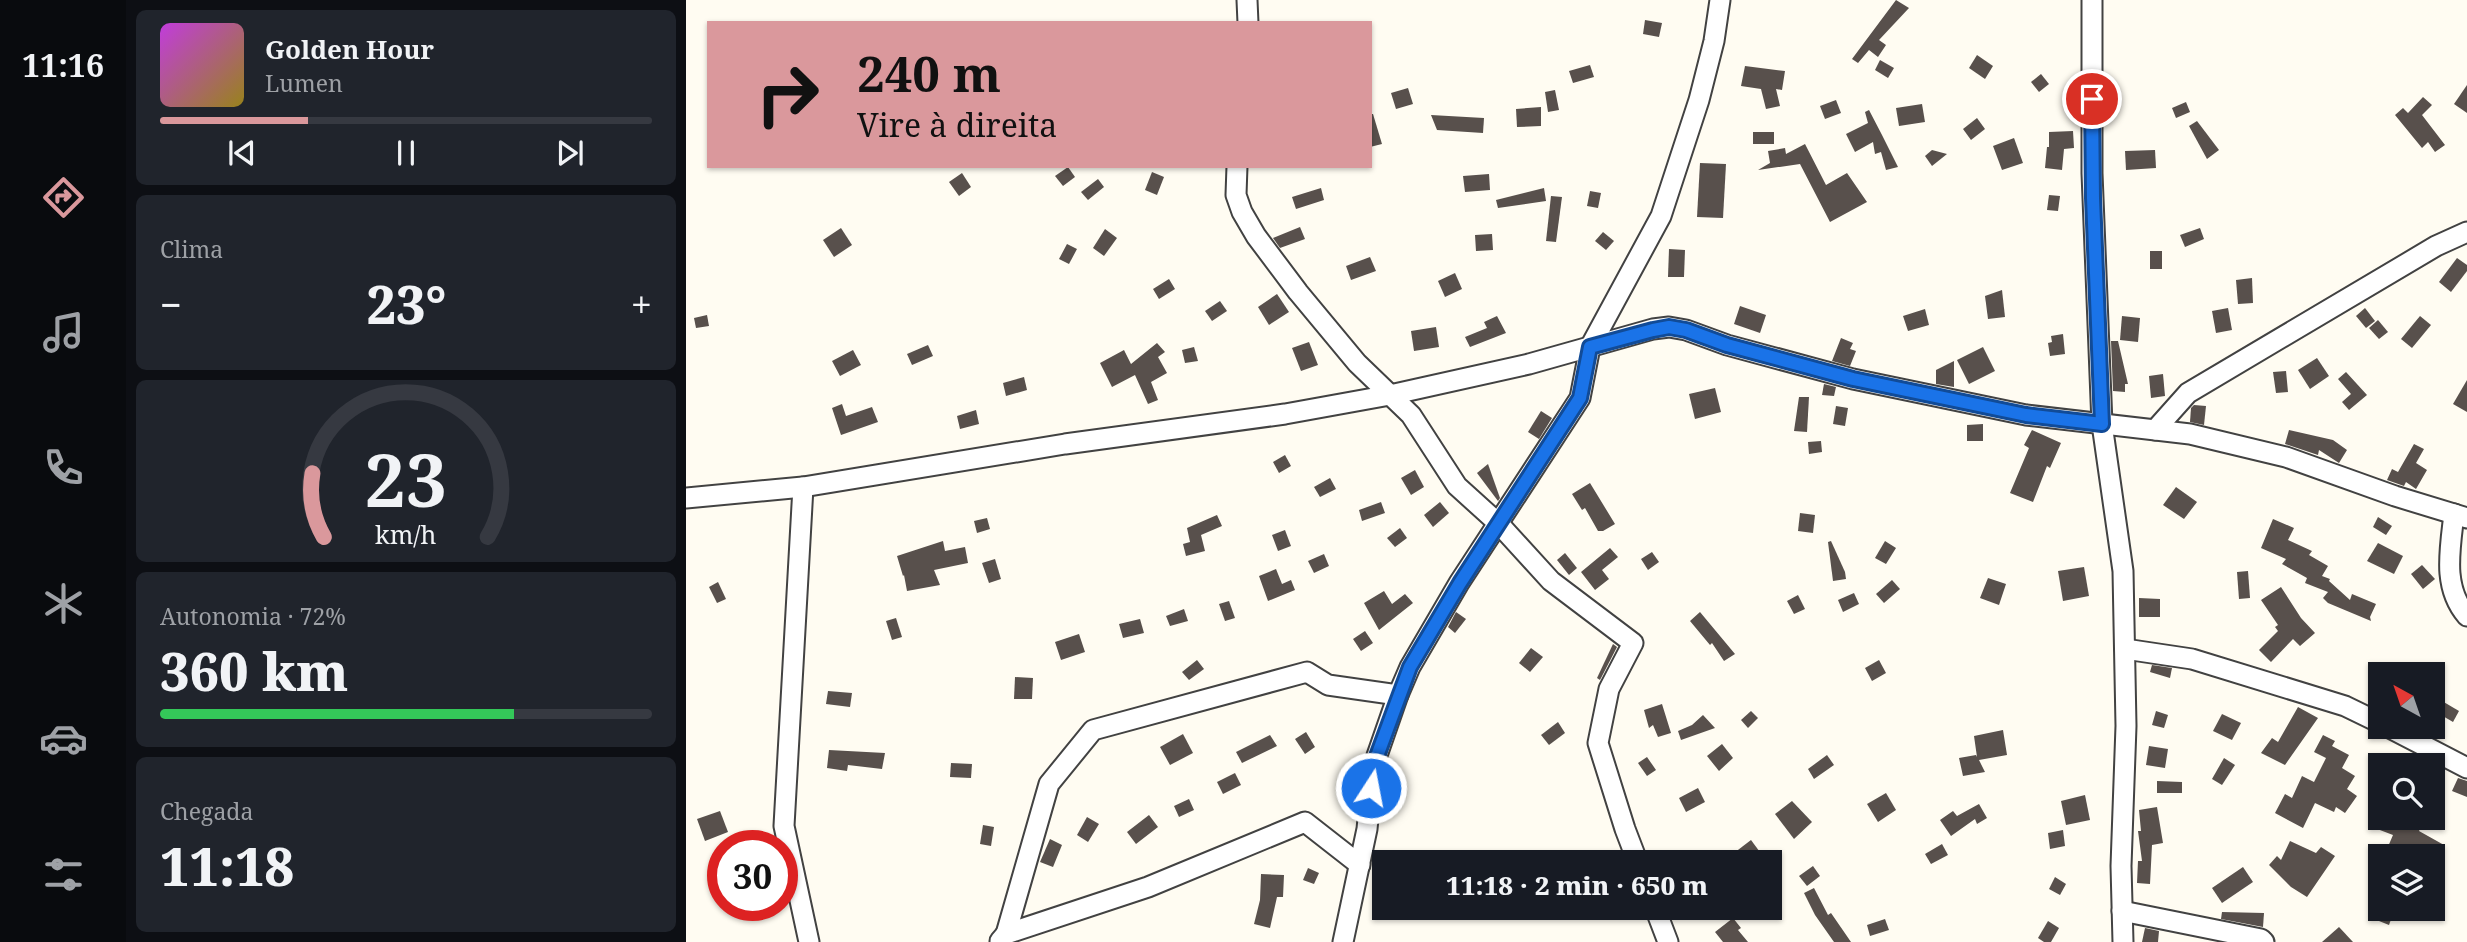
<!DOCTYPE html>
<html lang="pt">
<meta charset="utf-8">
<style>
body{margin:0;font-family:"Noto Serif",serif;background:#20242c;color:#f1f3f6;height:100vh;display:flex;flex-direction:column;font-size:26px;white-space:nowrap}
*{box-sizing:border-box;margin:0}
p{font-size:23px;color:#9ea1a6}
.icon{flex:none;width:38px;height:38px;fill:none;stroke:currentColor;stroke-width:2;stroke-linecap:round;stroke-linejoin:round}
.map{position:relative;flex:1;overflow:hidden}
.panel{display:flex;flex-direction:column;gap:10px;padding:10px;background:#0d0f14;width:560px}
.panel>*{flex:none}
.banner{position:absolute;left:21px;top:21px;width:665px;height:147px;border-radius:0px;box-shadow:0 2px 5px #0004;background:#da989c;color:#111;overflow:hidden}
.needle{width:46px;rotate:320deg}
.buttons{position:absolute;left:1682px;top:662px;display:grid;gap:14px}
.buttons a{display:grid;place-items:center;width:77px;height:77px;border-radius:0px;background:#171b24;box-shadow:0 2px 5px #0004;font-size:35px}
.speed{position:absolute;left:21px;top:830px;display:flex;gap:14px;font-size:35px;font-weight:700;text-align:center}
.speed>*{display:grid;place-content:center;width:91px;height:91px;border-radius:50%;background:#171b24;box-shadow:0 2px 5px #0004;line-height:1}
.speed .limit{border:10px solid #d22;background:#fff;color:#111}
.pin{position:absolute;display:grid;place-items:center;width:60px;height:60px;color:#fff;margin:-30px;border:4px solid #fff;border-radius:50%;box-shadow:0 2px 7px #0007}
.me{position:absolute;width:77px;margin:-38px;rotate:11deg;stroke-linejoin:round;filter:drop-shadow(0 0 5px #0008)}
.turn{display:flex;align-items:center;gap:24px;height:147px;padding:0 35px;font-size:32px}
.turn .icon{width:91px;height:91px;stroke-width:2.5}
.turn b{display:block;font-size:49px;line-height:60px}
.big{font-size:52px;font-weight:800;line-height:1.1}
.panel .tile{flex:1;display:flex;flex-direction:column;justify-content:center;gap:10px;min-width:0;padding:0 24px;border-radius:10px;background:#20242c}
.panel .dial{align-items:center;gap:0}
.dial svg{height:182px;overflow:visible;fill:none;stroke:#363941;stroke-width:7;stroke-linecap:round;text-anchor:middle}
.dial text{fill:#f1f3f6;stroke:none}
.song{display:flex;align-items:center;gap:21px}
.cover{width:84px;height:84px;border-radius:10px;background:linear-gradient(135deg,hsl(290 70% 55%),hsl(50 70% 35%))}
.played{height:7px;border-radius:4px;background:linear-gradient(90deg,#da989c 30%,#363941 30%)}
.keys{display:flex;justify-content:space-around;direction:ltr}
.heat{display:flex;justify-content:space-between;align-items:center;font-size:38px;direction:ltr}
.charge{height:10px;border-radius:5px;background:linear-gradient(90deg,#34c759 72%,#363941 0)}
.trip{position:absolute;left:686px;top:850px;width:410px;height:70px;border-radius:0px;background:#171b24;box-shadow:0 2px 5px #0004;font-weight:800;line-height:70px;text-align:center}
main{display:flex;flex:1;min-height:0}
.menu{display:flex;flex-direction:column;width:126px;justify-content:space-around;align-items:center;background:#090b0e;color:#9ea1a6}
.menu .icon{width:49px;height:49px}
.menu .selected{color:#da989c}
.menu b{font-size:32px;color:#f1f3f6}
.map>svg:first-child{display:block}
</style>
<main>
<nav class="menu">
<b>11:16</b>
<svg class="icon selected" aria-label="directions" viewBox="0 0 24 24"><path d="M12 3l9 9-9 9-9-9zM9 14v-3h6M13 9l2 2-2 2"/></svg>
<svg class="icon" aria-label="music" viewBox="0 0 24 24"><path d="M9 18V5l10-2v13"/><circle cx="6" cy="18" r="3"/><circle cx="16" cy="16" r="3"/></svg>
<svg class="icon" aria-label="phone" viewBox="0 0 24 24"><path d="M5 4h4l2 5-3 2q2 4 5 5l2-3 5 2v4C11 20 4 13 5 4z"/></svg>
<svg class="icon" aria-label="climate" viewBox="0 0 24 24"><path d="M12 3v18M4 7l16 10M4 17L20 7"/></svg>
<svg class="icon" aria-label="car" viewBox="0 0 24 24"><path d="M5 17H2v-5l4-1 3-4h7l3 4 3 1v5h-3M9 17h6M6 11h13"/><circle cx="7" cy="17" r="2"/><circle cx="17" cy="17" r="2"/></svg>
<svg class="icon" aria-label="filters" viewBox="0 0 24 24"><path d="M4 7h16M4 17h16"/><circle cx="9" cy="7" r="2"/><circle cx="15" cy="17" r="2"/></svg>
</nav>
<section class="panel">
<div class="tile">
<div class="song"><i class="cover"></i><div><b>Golden Hour</b><p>Lumen</p></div></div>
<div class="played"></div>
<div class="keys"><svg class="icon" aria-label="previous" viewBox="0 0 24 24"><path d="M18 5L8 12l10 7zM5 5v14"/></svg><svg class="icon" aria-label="pause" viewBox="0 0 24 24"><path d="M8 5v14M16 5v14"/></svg><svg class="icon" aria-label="next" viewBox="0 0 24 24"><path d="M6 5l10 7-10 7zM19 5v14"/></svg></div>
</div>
<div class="tile"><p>Clima</p>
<div class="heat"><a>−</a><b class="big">23°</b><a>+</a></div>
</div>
<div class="tile dial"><svg viewBox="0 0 100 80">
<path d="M14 69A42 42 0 1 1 86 69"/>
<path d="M14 69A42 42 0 0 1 9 41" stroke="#da989c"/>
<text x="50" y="56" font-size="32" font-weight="700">23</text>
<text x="50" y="72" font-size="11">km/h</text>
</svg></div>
<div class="tile"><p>Autonomia · 72%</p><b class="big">360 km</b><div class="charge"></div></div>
<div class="tile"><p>Chegada</p><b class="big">11:18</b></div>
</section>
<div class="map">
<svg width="1781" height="942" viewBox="0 0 1781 942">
<rect width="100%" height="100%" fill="#fffcf2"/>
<g fill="#58504c">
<polygon points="1210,0 1223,8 1193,40 1200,45 1192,57 1183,50 1172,63 1166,59"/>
<polygon points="959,20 976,23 973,37 957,34"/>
<polygon points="1291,55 1307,66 1299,79 1283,68"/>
<polygon points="1194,60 1208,68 1202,78 1189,70"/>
<polygon points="904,65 908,77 887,83 883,71"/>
<polygon points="1059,66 1099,71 1096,90 1090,89 1094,106 1080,109 1075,89 1055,86"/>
<polygon points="1355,74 1363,84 1353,92 1345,82"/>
<polygon points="1781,85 1781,113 1768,104"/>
<polygon points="722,88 727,104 710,109 705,93"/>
<polygon points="869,90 873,110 862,112 859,92"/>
<polygon points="1737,97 1746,105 1736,115 1759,145 1749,152 1742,142 1736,148 1709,115 1717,108 1722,113"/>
<polygon points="1150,100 1155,113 1139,119 1134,106"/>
<polygon points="1500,102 1504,112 1490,118 1486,108"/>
<polygon points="1236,104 1239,122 1213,126 1210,108"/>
<polygon points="855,107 855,126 831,127 830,109"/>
<polygon points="1183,110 1196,135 1212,167 1200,170 1195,152 1189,154 1187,142 1169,152 1160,134 1182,123 1179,112"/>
<polygon points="684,114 687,114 696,144 684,147"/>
<polygon points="745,115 798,118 797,133 751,130"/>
<polygon points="1291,118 1299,129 1285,140 1277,129"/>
<polygon points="1511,121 1533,150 1521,159 1503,126"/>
<polygon points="1387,131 1388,148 1378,149 1376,170 1359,168 1361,147 1363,147 1363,132"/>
<rect x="1067" y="132" width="21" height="12"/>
<polygon points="1328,138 1337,163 1316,170 1307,146"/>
<polygon points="1119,144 1140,185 1161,173 1181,202 1144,222 1114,164 1072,170 1084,163 1082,151 1099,148 1100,154"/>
<polygon points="1246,150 1261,154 1246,166 1239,156"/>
<polygon points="1469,150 1470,168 1440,170 1439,151"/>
<polygon points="1014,163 1040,164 1037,218 1011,217"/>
<polygon points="382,167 389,177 377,186 369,176"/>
<polygon points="466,172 478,177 471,195 459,190"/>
<polygon points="276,173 285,187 273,196 263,182"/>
<polygon points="803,174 804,190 779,192 777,176"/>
<polygon points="412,179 418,187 402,200 395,192"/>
<polygon points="635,188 638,200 610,209 606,197"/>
<polygon points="858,188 860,201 812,208 810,200"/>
<polygon points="904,191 915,193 912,208 901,206"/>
<polygon points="1363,195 1374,196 1372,211 1361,210"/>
<polygon points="865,196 876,197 870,242 860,241"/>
<polygon points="614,227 619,239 594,248 587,238"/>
<polygon points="155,228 166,245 148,257 137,240"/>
<polygon points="1514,228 1518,239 1499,247 1494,235"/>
<polygon points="419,229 431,238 418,256 407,248"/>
<polygon points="917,232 928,241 920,250 909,241"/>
<polygon points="806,234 807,250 790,251 789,235"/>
<polygon points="381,244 391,249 383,264 373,259"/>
<polygon points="983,249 999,250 998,277 982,277"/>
<rect x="1464" y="251" width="12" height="18"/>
<polygon points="684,257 690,271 665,280 660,266"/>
<polygon points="1771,258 1781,265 1781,271 1765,292 1753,282"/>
<polygon points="769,273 776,289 759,297 752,281"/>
<polygon points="1566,278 1567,303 1552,304 1550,280"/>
<polygon points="483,279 489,289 473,299 467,289"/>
<polygon points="1316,290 1319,317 1302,319 1299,296"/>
<polygon points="591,294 603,312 583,325 572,307"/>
<polygon points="534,301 541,311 526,321 519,311"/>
<polygon points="1054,306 1080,315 1074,333 1048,324"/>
<polygon points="1542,308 1546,330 1530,333 1526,311"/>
<polygon points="1679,308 1689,321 1680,328 1670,316"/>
<polygon points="1239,309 1243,325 1222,331 1217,316"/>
<polygon points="21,315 23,326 10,328 8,318"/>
<polygon points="811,316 820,333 784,347 779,337 801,328 798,322"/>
<polygon points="1436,316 1454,318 1452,342 1434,340"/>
<polygon points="1734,316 1745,325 1726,348 1715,339"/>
<polygon points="1692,320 1702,332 1693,339 1683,328"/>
<polygon points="750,327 753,347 728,351 725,331"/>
<polygon points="1377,334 1379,354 1364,356 1362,343 1366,342 1365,336"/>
<polygon points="1155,338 1167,343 1164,349 1170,351 1164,366 1146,361"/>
<polygon points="1425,341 1432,341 1442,384 1439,384 1439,392 1427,391"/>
<polygon points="623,342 632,365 615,371 606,348"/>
<polygon points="471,343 479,352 472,357 481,373 465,382 472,400 462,404 449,375 426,387 414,363 438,350 445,364"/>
<polygon points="242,345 247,356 226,365 221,354"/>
<polygon points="508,347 512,361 499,363 496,350"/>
<polygon points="1297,347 1309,371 1283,384 1271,360"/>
<polygon points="167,350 175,365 154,376 146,361"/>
<polygon points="1631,358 1643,376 1624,389 1612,370"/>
<polygon points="1268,361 1268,387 1250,384 1250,370"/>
<polygon points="1600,371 1602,392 1590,393 1587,372"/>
<polygon points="1660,372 1681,395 1663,410 1656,402 1665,394 1652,379"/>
<polygon points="1477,374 1479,396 1465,398 1463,376"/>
<polygon points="338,377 341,390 320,396 317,383"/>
<polygon points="1781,380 1781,412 1767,404"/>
<polygon points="1138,384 1150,387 1148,396 1136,395"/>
<polygon points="1029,388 1035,412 1009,419 1003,394"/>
<polygon points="1113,397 1123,397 1121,432 1108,431"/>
<polygon points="156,404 160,416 186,407 192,422 155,435 146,408"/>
<polygon points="1508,405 1520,406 1518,425 1504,422 1505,408"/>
<polygon points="1150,406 1162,408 1159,426 1147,424"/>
<polygon points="290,410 293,424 274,429 271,416"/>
<polygon points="855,411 866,418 853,439 842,432"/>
<polygon points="1297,424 1297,441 1281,441 1281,425"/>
<polygon points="1346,430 1375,443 1364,468 1361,466 1347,502 1324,493 1343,448 1338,445"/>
<polygon points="1603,430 1647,440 1661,450 1653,463 1633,450 1632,455 1599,444"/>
<polygon points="1135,441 1136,452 1123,454 1122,442"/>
<polygon points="1728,444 1738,449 1730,463 1741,470 1730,489 1720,482 1718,486 1701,480 1706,469 1712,472"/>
<polygon points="599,455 605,466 593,473 587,462"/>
<polygon points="802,464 814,498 812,501 791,473"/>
<polygon points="729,470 738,487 725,495 715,478"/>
<polygon points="644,478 650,489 634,497 628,487"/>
<polygon points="904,483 929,524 917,531 912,531 899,508 896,510 886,494"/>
<polygon points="1490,487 1511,502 1498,519 1477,505"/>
<polygon points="695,502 699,513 676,521 673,510"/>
<polygon points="754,502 763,513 747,527 738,515"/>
<polygon points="1114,513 1129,515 1127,533 1112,531"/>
<polygon points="531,515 536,526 515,535 519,551 500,556 497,544 504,542 501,528"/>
<polygon points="1692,517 1706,526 1700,535 1687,527"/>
<polygon points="301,518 304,529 291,533 288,521"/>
<polygon points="1587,519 1608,528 1602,540 1626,551 1623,555 1642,566 1636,576 1644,579 1643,581 1664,600 1666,594 1690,604 1684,617 1685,621 1642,603 1637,598 1642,592 1619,583 1621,578 1596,564 1600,559 1575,548"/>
<polygon points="714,528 721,538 709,547 701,538"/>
<polygon points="599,530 605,546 592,551 586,535"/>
<polygon points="257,541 259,551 279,547 282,563 248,570 254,585 221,591 218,575 217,576 211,556"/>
<polygon points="1145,541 1159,572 1160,579 1147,581 1142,542"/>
<polygon points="1199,541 1210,548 1200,564 1189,558"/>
<polygon points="1692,543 1717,556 1708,574 1681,561"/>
<polygon points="924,548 932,557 916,570 923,579 909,590 895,572"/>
<polygon points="966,552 973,562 962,570 955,559"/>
<polygon points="879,553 891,568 883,575 871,560"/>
<polygon points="638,554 643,566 628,573 622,561"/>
<polygon points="309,559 315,579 303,583 296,563"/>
<polygon points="1736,565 1749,579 1737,589 1725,574"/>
<polygon points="1398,567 1403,596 1377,601 1372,571"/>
<polygon points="590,569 596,584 605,580 609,590 582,601 573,576"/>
<polygon points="1562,571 1564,598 1553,599 1551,572"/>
<polygon points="1302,578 1320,584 1313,605 1294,598"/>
<polygon points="1206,580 1214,589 1198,603 1190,594"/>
<polygon points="32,582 40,599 31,603 23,587"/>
<polygon points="1595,587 1615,618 1629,633 1614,646 1607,639 1585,662 1573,650 1592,631 1589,627 1592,625 1575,600"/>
<polygon points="698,591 706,604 719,594 727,603 693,630 678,603"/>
<polygon points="1168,593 1173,604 1157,612 1152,600"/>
<polygon points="1112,595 1119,609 1108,614 1101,601"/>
<polygon points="1453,598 1474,599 1474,617 1453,617"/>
<polygon points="543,601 549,618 539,621 533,604"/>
<polygon points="498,609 502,621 484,626 480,616"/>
<polygon points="770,612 780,619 769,633 762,627"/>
<polygon points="1014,612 1049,654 1038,661 1026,643 1024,645 1004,621"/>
<polygon points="210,618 216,637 206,640 200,621"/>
<polygon points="454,619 458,633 437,638 433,624"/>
<polygon points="679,631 687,643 675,651 667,639"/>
<polygon points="393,634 399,652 375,660 369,642"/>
<polygon points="927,644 931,647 914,680 911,678"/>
<polygon points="845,648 857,657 844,672 833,663"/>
<polygon points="511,660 518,669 503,680 496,672"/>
<polygon points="1193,660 1200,673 1186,681 1179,668"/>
<polygon points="1466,665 1486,668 1484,678 1464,672"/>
<polygon points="329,677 347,678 346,699 328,699"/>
<polygon points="142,691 166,693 164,707 140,704"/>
<polygon points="1756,701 1773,711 1767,722 1750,712"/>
<polygon points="976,704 985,733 972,737 967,725 963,728 958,710"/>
<polygon points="1612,707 1632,718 1599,765 1575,753 1586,738 1592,742"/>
<polygon points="1065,711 1072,718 1062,728 1055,720"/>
<polygon points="1470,711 1482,715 1478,728 1466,725"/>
<polygon points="1536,714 1555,723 1546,740 1527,731"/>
<polygon points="1017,715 1029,728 995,740 992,731 1006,725"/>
<polygon points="872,722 879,733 863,745 855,735"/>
<polygon points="1317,730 1321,755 1293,760 1299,772 1277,776 1273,758 1290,755 1291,757 1288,736"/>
<polygon points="620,732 629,747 619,754 609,739"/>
<polygon points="497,734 507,753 484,765 474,747"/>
<polygon points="584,735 591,746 556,763 550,752"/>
<polygon points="1637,735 1649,741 1646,746 1663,755 1656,768 1669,776 1661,789 1671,796 1659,813 1650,807 1648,812 1629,803 1617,828 1589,813 1599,794 1606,798 1616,776 1628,782 1640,758 1628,752"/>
<polygon points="1036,744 1047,758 1033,771 1021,756"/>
<polygon points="1463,746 1482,749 1479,768 1460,765"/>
<polygon points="143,750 199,753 196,769 162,765 161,771 141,768"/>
<polygon points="1141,755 1148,765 1128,779 1122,769"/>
<polygon points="961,757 970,770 961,776 952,763"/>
<polygon points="1538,758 1549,765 1536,785 1526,779"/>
<polygon points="265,763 286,764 285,778 264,777"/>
<polygon points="549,773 555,785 537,794 531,782"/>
<polygon points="1772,778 1781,781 1781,797 1766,791"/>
<polygon points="1471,781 1496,782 1496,793 1471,793"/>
<polygon points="1012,788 1019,802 1000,812 993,798"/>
<polygon points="1200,793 1210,810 1192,822 1181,804"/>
<polygon points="1399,795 1404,820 1380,825 1375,801"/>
<polygon points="503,799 508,810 493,817 488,806"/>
<polygon points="1106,801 1126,822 1108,839 1089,814"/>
<polygon points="1293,804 1301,818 1291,824 1289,819 1265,836 1254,820 1267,811 1271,816"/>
<polygon points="1471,807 1477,843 1466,845 1464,884 1451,883 1452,861 1456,861 1452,831 1455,831 1453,810"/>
<polygon points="34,811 42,832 19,841 11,819"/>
<polygon points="463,815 472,827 450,844 441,832"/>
<polygon points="401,817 413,824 402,842 391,835"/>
<polygon points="1690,817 1740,817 1733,831 1758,845 1752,857 1729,845 1725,856 1698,856 1707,835 1686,827"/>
<polygon points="297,825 308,827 305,846 294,844"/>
<polygon points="1377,830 1379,846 1364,849 1362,833"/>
<polygon points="364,839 376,845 367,867 354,862"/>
<polygon points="1065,840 1082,863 1055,863 1048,853"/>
<polygon points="1604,841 1630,853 1635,847 1649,856 1621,897 1605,887 1583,865 1591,856 1595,860"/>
<polygon points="1256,844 1262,855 1245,864 1239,854"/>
<polygon points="1127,866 1134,876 1121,886 1113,876"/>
<polygon points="1557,867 1567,882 1536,903 1526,888"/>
<polygon points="622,868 633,873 628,884 617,880"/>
<polygon points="575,874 598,875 597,897 591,897 584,928 568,924 574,900"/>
<polygon points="1369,877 1380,884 1374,895 1363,889"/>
<polygon points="1128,888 1142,915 1145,913 1165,942 1148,942 1129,915 1118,893"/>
<polygon points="1697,908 1709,908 1703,925 1693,921"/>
<polygon points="1536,912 1578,913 1577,927 1535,919"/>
<polygon points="1047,918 1055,928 1052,930 1062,942 1037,942 1029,932"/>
<polygon points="1199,919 1203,930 1184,936 1181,925"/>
<polygon points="1362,921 1373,928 1365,942 1358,942 1352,938"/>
<polygon points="1653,927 1667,942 1636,942"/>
<polygon points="1459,928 1473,931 1472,942 1456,942"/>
</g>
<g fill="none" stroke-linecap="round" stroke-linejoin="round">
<g stroke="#424242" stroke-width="23">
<g id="minor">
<polyline points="561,0 562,23"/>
<polyline points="1406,0 1406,173 1416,424 1437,571 1440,726 1435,866 1437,942"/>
<polyline points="551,166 550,195 556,212 570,236 612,292 671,363 725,415 771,486 813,524 865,581 947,643 923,689 912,743 939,829 952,863"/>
<polyline points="1469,430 1502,393 1750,246 1781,232"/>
<polyline points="117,487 98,826 123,942"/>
<polyline points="0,498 117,487 379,444 599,414 704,395 843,364 967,329 983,327 1000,330 1041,345 1167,379 1340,415 1504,434 1600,457 1709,496 1781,518"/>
<path d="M 1768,514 C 1764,550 1756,587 1781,616"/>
<polyline points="1439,649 1506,659 1659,706 1694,723"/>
<polyline points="1700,726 1781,768"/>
<polyline points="969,908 982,942"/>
<polyline points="1436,911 1575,939 1578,942"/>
<polyline points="320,934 363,784 407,730 621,672 642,685 712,695 724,667 773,583 894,398 904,347 975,216 1013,100 1028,41 1034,0"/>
<polyline points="314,941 320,934 462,887 619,822 674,865"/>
<polyline points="657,942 681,829 687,767 712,695"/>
</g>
</g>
<use href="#minor" stroke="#fff" stroke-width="19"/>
</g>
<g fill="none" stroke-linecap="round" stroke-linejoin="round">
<g stroke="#114b97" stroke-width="18">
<polyline id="route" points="685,788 687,767 724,667 774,583 894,398 904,347 967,330 983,327 1000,330 1041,345 1167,379 1340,415 1416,424 1407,198 1406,99"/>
</g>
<use href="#route" stroke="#1a73e8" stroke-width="12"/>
</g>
</svg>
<div class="buttons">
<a><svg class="needle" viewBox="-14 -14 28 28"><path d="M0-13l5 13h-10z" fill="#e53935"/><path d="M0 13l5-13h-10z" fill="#9ea1a6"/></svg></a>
<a><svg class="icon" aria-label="search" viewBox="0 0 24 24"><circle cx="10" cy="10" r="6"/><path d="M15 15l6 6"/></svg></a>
<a><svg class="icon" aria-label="layers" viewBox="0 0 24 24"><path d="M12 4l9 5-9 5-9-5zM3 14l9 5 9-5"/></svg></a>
</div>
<div class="speed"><div class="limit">30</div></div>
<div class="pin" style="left:1406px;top:99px;background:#d93025"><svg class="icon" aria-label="arrive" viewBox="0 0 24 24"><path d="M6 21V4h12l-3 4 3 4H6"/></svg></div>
<svg class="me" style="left:685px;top:788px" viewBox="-20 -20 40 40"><circle r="17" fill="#1a73e8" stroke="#fff" stroke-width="3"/><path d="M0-11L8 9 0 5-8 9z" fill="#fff"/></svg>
<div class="trip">11:18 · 2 min · 650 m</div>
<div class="banner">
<div class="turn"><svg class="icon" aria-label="right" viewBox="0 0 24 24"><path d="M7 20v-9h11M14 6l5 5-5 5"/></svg><div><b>240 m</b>Vire à direita</div></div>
</div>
</div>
</main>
